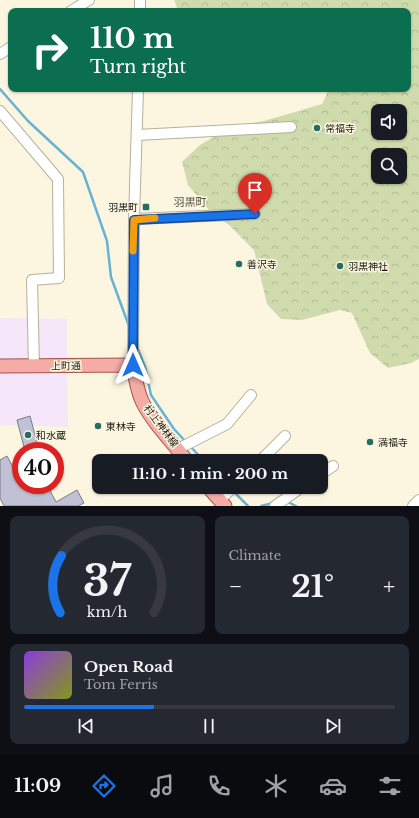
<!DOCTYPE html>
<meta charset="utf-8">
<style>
body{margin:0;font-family:"Libre Baskerville","Noto Sans JP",serif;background:#242831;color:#f1f3f6;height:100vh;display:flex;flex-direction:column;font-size:15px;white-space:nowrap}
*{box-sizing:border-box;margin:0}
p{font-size:13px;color:#9ea1a6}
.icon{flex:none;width:22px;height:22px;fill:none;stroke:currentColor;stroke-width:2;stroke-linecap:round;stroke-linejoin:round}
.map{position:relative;height:506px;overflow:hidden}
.drawer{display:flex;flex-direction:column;gap:10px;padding:10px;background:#0d0f14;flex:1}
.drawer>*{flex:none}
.top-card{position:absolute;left:8px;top:8px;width:403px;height:84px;border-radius:8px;box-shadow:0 1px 3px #0004;background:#0b6e4f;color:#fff;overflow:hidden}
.controls{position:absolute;left:371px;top:104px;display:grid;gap:8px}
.controls a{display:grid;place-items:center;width:36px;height:36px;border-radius:8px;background:#171b24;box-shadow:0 1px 3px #0004;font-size:20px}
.speed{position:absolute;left:12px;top:442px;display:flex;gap:8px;font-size:20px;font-weight:700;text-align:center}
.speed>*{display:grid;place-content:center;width:52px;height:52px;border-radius:50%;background:#171b24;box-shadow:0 1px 3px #0004;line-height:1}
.speed .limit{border:6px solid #d22;background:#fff;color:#111}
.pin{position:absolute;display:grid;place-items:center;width:34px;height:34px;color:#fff;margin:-41px -17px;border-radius:50% 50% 50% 0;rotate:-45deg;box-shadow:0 0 4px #0007}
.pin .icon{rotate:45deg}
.me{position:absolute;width:44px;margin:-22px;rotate:0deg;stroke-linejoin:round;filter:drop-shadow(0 0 3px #0008)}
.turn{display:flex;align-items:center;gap:14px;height:84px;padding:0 16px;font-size:18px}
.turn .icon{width:52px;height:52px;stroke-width:2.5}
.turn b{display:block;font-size:28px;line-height:34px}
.big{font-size:30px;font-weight:700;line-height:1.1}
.drawer .card{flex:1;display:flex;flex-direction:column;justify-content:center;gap:6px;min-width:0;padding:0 14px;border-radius:8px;background:#242831}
.drawer .dial{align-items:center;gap:0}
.dial svg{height:104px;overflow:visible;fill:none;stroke:#363941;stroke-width:7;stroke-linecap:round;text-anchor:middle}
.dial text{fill:#f1f3f6;stroke:none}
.song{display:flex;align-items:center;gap:12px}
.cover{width:48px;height:48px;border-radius:6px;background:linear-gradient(135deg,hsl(270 70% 55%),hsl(70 70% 35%))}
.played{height:4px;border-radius:2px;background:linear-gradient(90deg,#1a73e8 35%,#363941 35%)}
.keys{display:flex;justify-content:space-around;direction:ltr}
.heat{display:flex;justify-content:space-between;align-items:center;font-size:22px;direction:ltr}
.drawer .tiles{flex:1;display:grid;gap:10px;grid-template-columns:1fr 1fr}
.card:last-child{grid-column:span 2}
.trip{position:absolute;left:92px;top:454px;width:236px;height:40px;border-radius:8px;background:#171b24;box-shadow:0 1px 3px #0004;font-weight:700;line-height:40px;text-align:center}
.dock{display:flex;height:64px;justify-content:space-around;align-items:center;background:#090b0e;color:#9ea1a6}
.dock .icon{width:28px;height:28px}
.dock .selected{color:#1a73e8}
.dock b{font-size:18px;color:#f1f3f6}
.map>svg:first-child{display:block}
</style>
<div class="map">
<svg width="419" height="506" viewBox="0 0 419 506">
<defs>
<pattern id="forest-crowns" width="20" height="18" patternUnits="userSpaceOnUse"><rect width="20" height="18" fill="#cfdbac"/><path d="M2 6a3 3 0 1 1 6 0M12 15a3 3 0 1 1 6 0" fill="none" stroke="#b1bb93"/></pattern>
</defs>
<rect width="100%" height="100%" fill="#fcf6e1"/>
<polygon fill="#f5e6f9" points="0,318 67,319 68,427 0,425"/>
<path fill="url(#forest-crowns)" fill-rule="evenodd" d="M 174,0 L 419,0 L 419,359 L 411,363 L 388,368 L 370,353 L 352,313 L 340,310 L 302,320 L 281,319 L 267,304 L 254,250 L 230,226 L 209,210 L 188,185 L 182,162 L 200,145 L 229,128 L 264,121 L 322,104 L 329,89 L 408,89 L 408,11 L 180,11 L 178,10 ZM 378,111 L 400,111 L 400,133 L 378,133 ZM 378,155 L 400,155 L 400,177 L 378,177 Z"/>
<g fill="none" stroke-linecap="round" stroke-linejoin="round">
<g stroke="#68b3d2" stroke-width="2.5">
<polyline points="0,89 28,121 83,172 107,241 111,277 130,329"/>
<polyline points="137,347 145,367 151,395 174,429 186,442"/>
<polyline points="189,445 204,461"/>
<polyline points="233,491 248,506"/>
<polyline points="288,502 296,506"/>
<polyline points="261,506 273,503"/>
</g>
</g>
<g fill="#c0c1d5" stroke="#797a8d">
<polygon points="30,416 39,450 25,451 17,420"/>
<polygon points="7,456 21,482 21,485 47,485 56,502 77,490 84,503 78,506 4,506 0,498 0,460"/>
</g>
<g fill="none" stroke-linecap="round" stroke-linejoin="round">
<g stroke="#b6b09c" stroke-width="12">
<g id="minor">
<polyline points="71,11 89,0"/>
<polyline points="140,11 140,0"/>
<polyline points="0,54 11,47"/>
<polyline points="0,111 58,179 59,278 32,280 34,367"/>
<polyline points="137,135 291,127"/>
<polyline points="134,219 255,214"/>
<polyline points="133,365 134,219 138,89"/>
<polyline points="178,449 227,424 251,395"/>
<polyline points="260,461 285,436"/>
<polyline points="321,474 333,466"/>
<polyline points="219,501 233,487"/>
<polyline points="275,506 302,487"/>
<polyline points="413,506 419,500"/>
</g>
</g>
<g stroke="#a4544c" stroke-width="15">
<g id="major">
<path d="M 0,366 L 133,365 C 135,377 137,390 142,401 C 152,422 173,443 187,461"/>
<polyline points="208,487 225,506"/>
</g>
</g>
<use href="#minor" stroke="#fff" stroke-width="10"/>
<use href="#major" stroke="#f5aca7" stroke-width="13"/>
</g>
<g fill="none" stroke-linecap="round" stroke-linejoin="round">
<g stroke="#114b97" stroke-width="10">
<polyline id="route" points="133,365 134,220 255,214"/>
</g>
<use href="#route" stroke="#1a73e8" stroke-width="7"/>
<polyline stroke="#f59e0b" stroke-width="7" points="133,251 134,220 155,218"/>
</g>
<g fill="#246c64" stroke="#fcf6e1" stroke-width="1.5">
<circle cx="317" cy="128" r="4"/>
<rect x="142" y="203" width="8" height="8" rx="2"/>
<circle cx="239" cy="264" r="4"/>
<circle cx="340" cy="266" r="4"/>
<circle cx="98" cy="426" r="4"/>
<circle cx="28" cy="435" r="4"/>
<circle cx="370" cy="442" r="4"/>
</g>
<g text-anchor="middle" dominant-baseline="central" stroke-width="3" stroke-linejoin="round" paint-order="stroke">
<g font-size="10" fill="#1b1911" stroke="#fcf6e1" text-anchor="start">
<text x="325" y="128">常福寺</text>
<text x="138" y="207" text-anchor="end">羽黒町</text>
<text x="247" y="264">善沢寺</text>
<text x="348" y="266">羽黒神社</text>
<text x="106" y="426">東林寺</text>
<text x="36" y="435">和水蔵</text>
<text x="378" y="442">満福寺</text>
</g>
<g font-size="10" fill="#1b1911" stroke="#fcf6e1">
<text transform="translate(66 366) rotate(-1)">上町通</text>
<text transform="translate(161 426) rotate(53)">村上神林線</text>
</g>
<g font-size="11" fill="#595442" stroke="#fcf6e1">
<text x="190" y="202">羽黒町</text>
</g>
</g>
</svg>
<div class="controls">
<a><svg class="icon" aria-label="sound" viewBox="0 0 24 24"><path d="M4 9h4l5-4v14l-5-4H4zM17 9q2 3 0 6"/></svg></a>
<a><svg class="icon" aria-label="search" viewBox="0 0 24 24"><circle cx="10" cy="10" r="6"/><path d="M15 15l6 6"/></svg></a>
</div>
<div class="speed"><div class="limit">40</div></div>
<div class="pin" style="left:255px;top:214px;background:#d93025"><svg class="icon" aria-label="arrive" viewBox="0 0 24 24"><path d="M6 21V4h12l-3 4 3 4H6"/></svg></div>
<svg class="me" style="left:133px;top:365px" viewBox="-20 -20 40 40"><path d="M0-17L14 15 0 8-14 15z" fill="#1a73e8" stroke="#fff" stroke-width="4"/></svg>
<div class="trip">11:10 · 1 min · 200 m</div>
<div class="top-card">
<div class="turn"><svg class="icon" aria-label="right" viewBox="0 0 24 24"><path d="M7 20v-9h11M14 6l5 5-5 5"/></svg><div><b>110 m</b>Turn right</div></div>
</div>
</div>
<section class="drawer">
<div class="tiles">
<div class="card dial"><svg viewBox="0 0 100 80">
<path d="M14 69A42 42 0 1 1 86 69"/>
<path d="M14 69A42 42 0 0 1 15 25" stroke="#1a73e8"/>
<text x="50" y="56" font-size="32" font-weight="700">37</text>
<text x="50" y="72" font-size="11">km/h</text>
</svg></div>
<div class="card"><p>Climate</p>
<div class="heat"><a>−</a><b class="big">21°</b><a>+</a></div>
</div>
<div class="card">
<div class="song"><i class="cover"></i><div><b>Open Road</b><p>Tom Ferris</p></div></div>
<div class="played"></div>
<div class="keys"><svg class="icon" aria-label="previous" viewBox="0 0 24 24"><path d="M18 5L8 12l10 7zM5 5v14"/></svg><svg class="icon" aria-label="pause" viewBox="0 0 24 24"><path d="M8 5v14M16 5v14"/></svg><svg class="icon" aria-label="next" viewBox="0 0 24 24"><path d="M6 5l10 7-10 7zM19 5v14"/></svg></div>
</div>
</div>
</section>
<nav class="dock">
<b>11:09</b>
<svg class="icon selected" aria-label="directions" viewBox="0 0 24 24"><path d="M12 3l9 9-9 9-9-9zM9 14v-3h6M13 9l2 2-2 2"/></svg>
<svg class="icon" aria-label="music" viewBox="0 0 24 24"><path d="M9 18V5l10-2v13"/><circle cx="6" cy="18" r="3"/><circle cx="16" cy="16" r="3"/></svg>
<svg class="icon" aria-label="phone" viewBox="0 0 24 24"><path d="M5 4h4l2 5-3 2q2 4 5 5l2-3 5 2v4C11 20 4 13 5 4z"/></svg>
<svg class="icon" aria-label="climate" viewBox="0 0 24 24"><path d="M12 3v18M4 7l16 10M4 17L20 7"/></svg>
<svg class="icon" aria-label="car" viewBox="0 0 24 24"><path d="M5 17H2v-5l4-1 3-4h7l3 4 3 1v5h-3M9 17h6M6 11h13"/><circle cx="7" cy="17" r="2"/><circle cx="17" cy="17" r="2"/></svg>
<svg class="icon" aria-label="filters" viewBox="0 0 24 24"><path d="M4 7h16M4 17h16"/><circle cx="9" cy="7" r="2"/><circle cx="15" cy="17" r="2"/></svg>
</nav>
